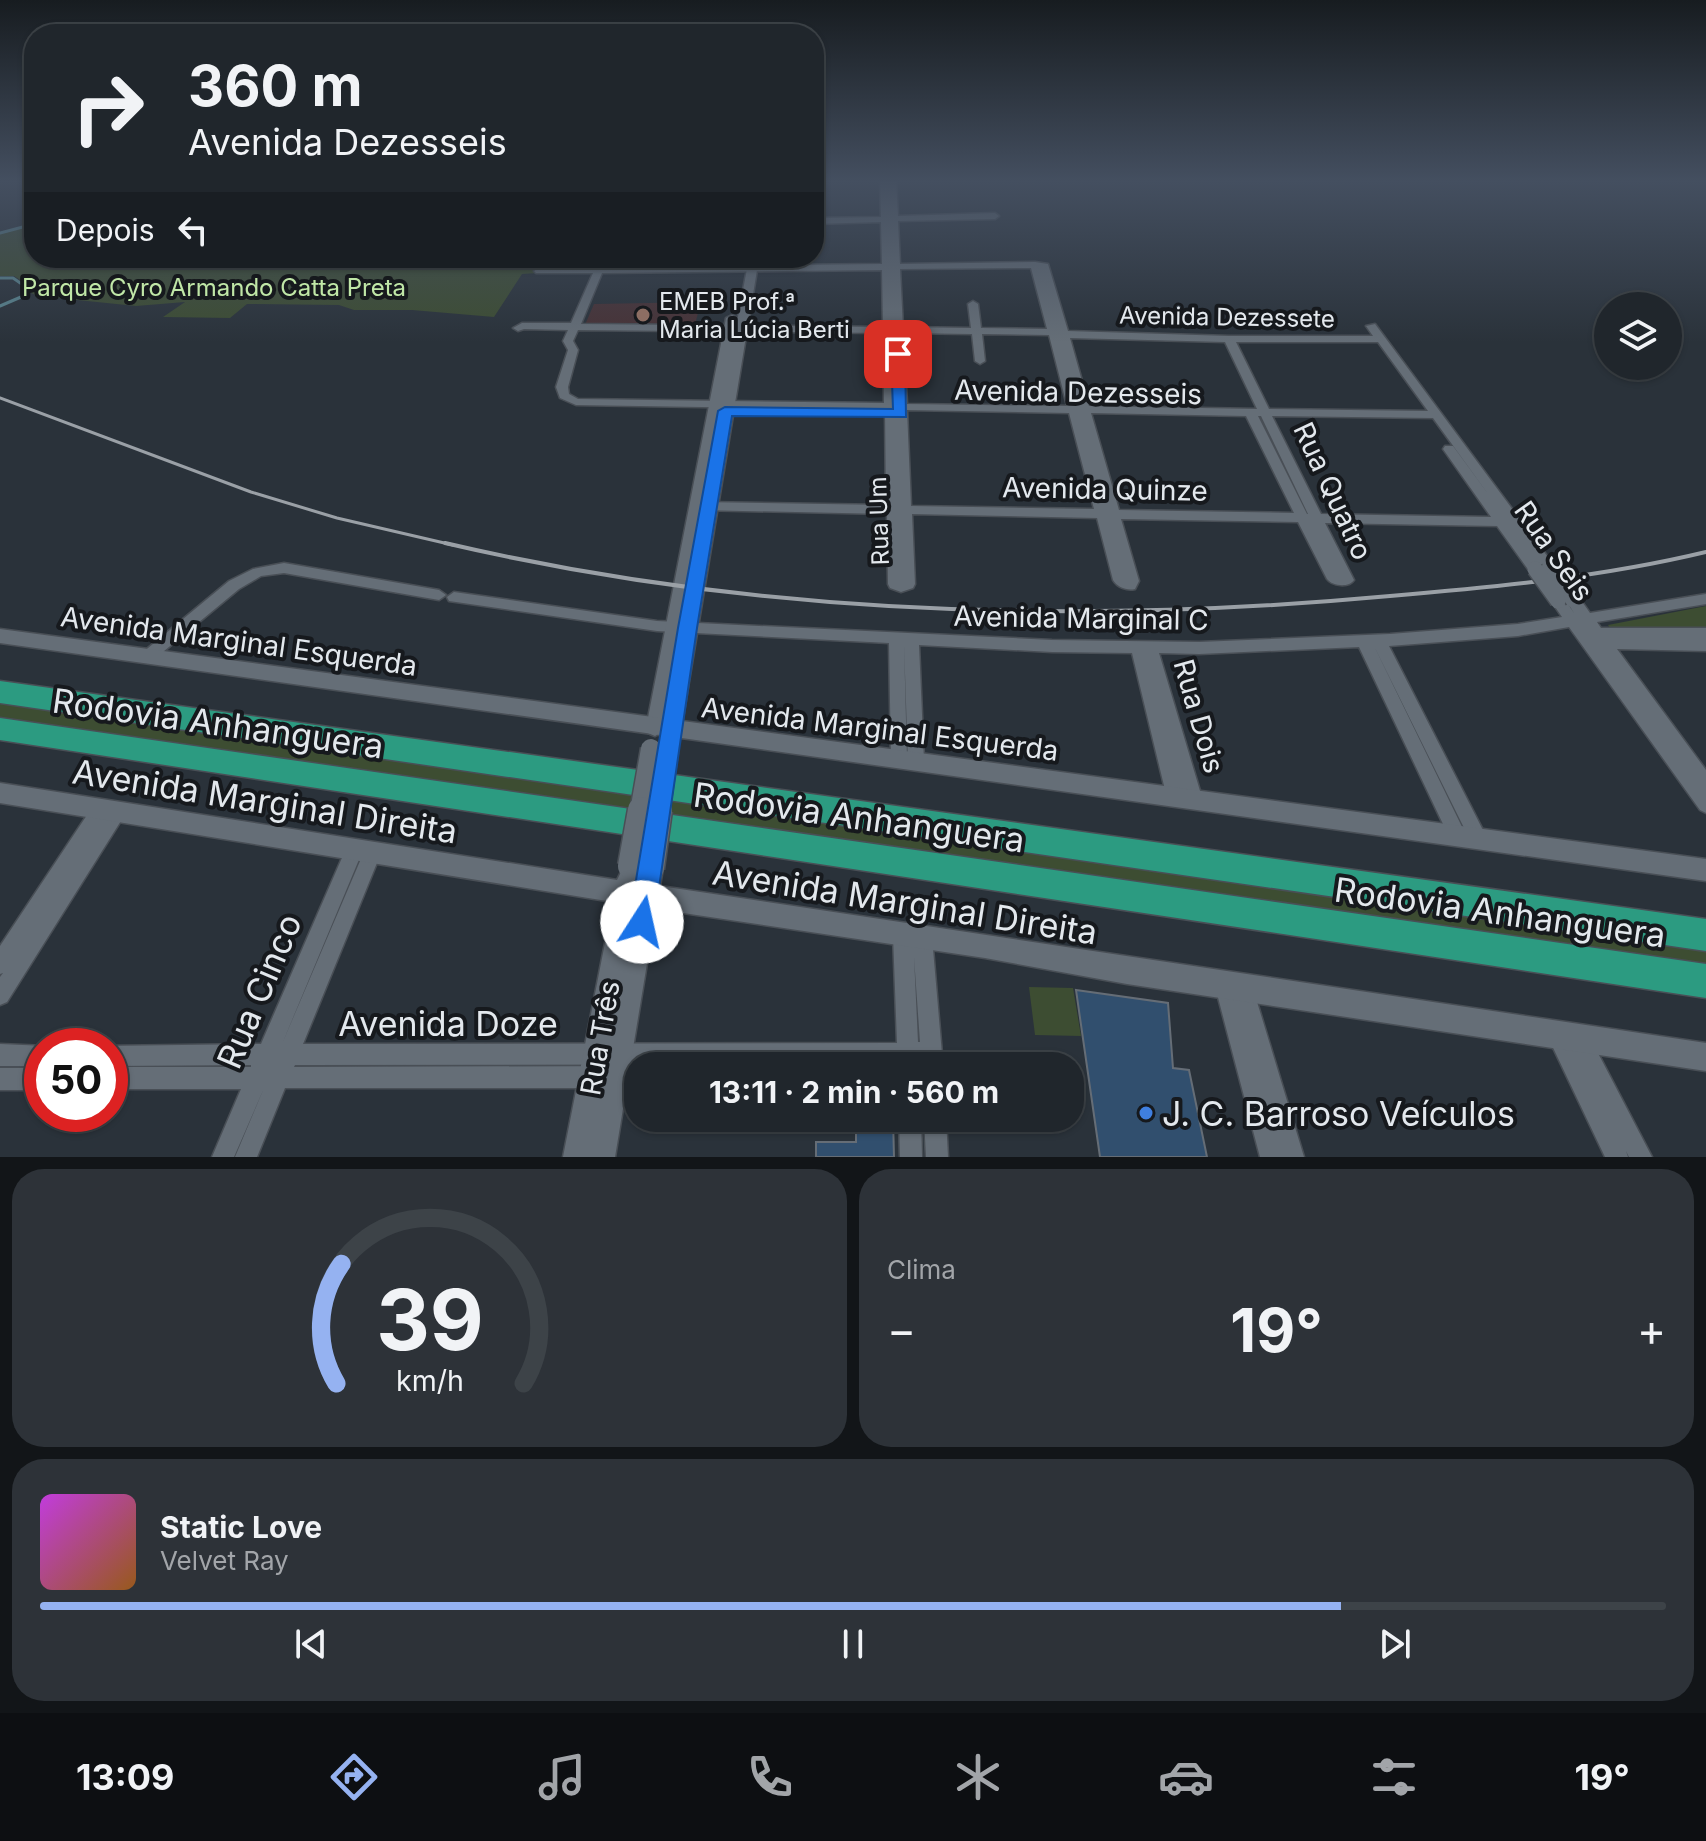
<!DOCTYPE html>
<html lang="pt">
<meta charset="utf-8">
<style>
body{margin:0;font-family:Inter,sans-serif;background:#2d3238;color:#f1f3f6;height:100vh;display:flex;flex-direction:column;font-size:30px;white-space:nowrap}
*{box-sizing:border-box;margin:0}
p{font-size:26px;color:#a2a5a9}
.icon{flex:none;width:44px;height:44px;fill:none;stroke:currentColor;stroke-width:2;stroke-linecap:round;stroke-linejoin:round}
.map{position:relative;height:1157px;overflow:hidden}
.panel{display:flex;flex-direction:column;gap:12px;padding:12px;background:#121518;flex:1}
.panel>*{flex:none}
.banner{position:absolute;left:24px;top:24px;width:800px;height:244px;border-radius:32px;box-shadow:0 2px 6px #0004,0 0 0 2px #3d4348;background:#20262c;color:#f1f3f6;overflow:hidden}
.tools{position:absolute;left:1594px;top:292px;display:grid;gap:16px}
.tools a{display:grid;place-items:center;width:88px;height:88px;border-radius:50%;background:#20262c;box-shadow:0 2px 6px #0004,0 0 0 2px #3d4348;font-size:40px}
.speed{position:absolute;left:24px;top:1028px;display:flex;gap:16px;font-size:40px;font-weight:700;text-align:center}
.speed>*{display:grid;place-content:center;width:104px;height:104px;border-radius:50%;background:#20262c;box-shadow:0 2px 6px #0004,0 0 0 2px #3d4348;line-height:1}
.speed .limit{border:12px solid #d22;background:#fff;color:#111}
.pin{position:absolute;display:grid;place-items:center;width:68px;height:68px;color:#fff;margin:-34px;border-radius:16px;box-shadow:0 4px 12px #0006}
.me{position:absolute;width:88px;margin:-44px;rotate:10deg;stroke-linejoin:round;filter:drop-shadow(0 0 6px #0008)}
.turn{display:flex;align-items:center;gap:28px;height:168px;padding:0 32px;font-size:36px}
.turn .icon{width:104px;height:104px;stroke-width:2.5}
.turn b{display:block;font-size:56px;line-height:68px}
.then{display:flex;align-items:center;height:76px;padding:0 32px;background:#0003;gap:16px;font-size:30px}
.big{font-size:60px;font-weight:700;line-height:1.1}
.panel .card{flex:1;display:flex;flex-direction:column;justify-content:center;gap:12px;min-width:0;padding:0 28px;border-radius:32px;background:#2d3238}
.panel .dial{align-items:center;gap:0}
.dial svg{height:208px;overflow:visible;fill:none;stroke:#3d4348;stroke-width:7;stroke-linecap:round;text-anchor:middle}
.dial text{fill:#f1f3f6;stroke:none}
.song{display:flex;align-items:center;gap:24px}
.cover{width:96px;height:96px;border-radius:12px;background:linear-gradient(135deg,hsl(290 70% 55%),hsl(30 70% 35%))}
.played{height:8px;border-radius:4px;background:linear-gradient(90deg,#95b2f1 80%,#3d4348 80%)}
.keys{display:flex;justify-content:space-around;direction:ltr}
.heat{display:flex;justify-content:space-between;align-items:center;font-size:44px;direction:ltr}
.panel .tiles{flex:1;display:grid;gap:12px;grid-template-columns:1fr 1fr}
.card:last-child{grid-column:span 2}
.trip{position:absolute;left:624px;top:1052px;width:460px;height:80px;border-radius:32px;background:#20262c;box-shadow:0 2px 6px #0004,0 0 0 2px #3d4348;font-weight:700;line-height:80px;text-align:center}
.menu{display:flex;height:128px;justify-content:space-around;align-items:center;background:#0d0f12;color:#a2a5a9}
.menu .icon{width:56px;height:56px}
.menu .on{color:#95b2f1}
.menu b{font-size:36px;color:#f1f3f6}
.map>svg:first-child{display:block}
</style>
<div class="map">
<svg width="1706" height="1157" viewBox="0 0 1706 1157">
<rect width="100%" height="100%" fill="#2a323a"/>
<polygon fill="#473236" points="701,302 694,328 584,327 594,304"/>
<g fill="#3d4d32">
<polygon points="34,224 34,258 545,258 538,273 522,274 494,317 412,310 354,310 339,305 247,304 230,318 163,317 185,302 136,306 38,296 31,293 33,288 14,276 0,276 0,234"/>
<polygon points="1706,606 1706,631 1610,628 1608,625"/>
<polygon points="0,699 1706,944 1706,971 0,722"/>
<polygon points="1029,987 1073,988 1081,1036 1035,1035"/>
</g>
<g fill="none" stroke-linecap="round" stroke-linejoin="round">
<g stroke="#5a8690" stroke-width="3">
<polyline points="0,233 34,224"/>
<polyline points="0,278 13,278 29,289 21,297 0,306"/>
</g>
</g>
<g fill="#314f6e" stroke="#656d76" stroke-width="2">
<polygon points="1076,990 1168,1003 1173,1068 1189,1070 1207,1157 1100,1157"/>
<polygon points="856,1118 893,1118 894,1157 816,1157 816,1142 856,1142"/>
</g>
<g fill="none" stroke-linecap="round" stroke-linejoin="round">
<g stroke="#494f56" stroke-width="3">
<g id="minor">
<path d="M 880,180 L 896,180 L 898,216 L 995,213 L 999,216 L 995,219 L 898,221 L 900,264 L 1035,262 L 1048,264 L 1068,331 L 1229,336 L 1373,336 L 1366,326 L 1375,324 L 1556,568 L 1549,573 L 1544,571 L 1540,566 L 1542,569 L 1540,572 L 1530,572 L 1497,526 L 1325,523 L 1354,580 C 1349,588 1332,586 1327,579 L 1298,522 L 1121,519 L 1139,581 L 1135,589 C 1127,591 1117,587 1113,580 L 1097,518 L 912,514 L 915,584 L 913,588 L 901,592 L 890,588 L 888,584 L 887,514 L 699,510 L 693,506 L 699,502 L 886,505 L 885,410 L 576,405 L 560,398 L 556,387 L 568,350 L 563,341 L 568,330 L 524,329 L 518,331 L 513,328 L 522,323 L 571,323 L 593,273 L 536,273 L 534,271 L 539,268 L 595,268 L 599,258 L 609,258 L 605,267 L 882,264 L 881,222 L 814,224 L 814,218 L 881,217 ZM 1031,268 L 1047,329 L 981,328 L 978,304 L 973,301 L 968,304 L 971,328 L 903,327 L 900,269 ZM 882,270 L 883,327 L 581,324 L 602,273 ZM 578,330 L 883,333 L 884,403 L 578,399 L 569,394 L 568,387 L 578,350 L 573,341 ZM 903,333 L 972,334 L 975,361 L 980,364 L 985,361 L 982,334 L 1049,335 L 1067,406 L 907,404 ZM 1070,338 L 1225,342 L 1257,409 L 1089,406 ZM 1236,342 L 1378,342 L 1428,411 L 1269,409 ZM 907,410 L 1069,413 L 1094,509 L 911,506 ZM 1091,413 L 1246,416 L 1294,513 L 1119,510 ZM 1258,416 L 1261,416 L 1308,514 L 1307,514 ZM 1272,416 L 1433,418 L 1491,498 L 1453,446 L 1445,446 L 1443,449 L 1491,517 L 1321,514 Z"/>
<polygon points="284,563 439,590 446,595 439,600 284,573 261,576 239,589 152,661 142,661 139,657 142,653 229,581 253,569"/>
<polygon points="454,592 657,621 1052,640 1199,642 1390,634 1518,624 1562,617 1551,601 1558,596 1563,597 1574,613 1566,600 1573,595 1578,596 1590,613 1706,594 1706,604 1597,622 1601,628 1706,628 1706,651 1617,649 1706,770 1706,813 1700,810 1569,627 1518,636 1389,646 1488,840 1485,846 1479,848 1473,846 1374,646 1464,831 1467,837 1464,843 1458,845 1452,843 1359,647 1199,654 1159,653 1203,801 1200,806 1194,809 1188,806 1185,798 1182,803 1176,806 1170,803 1167,798 1132,653 1052,652 919,645 924,761 922,766 916,768 910,766 908,761 904,644 907,759 905,764 899,766 893,764 891,759 889,643 657,631 449,601 447,597"/>
<polygon points="101,800 107,803 109,811 112,806 118,803 124,806 127,811 124,816 7,1002 0,1005 0,977 3,973 0,974 0,946 95,803"/>
<path d="M 354,842 L 360,844 L 363,850 L 282,1044 L 366,847 L 372,845 L 378,847 L 381,853 L 303,1044 L 897,1043 L 893,935 L 896,928 L 903,926 L 910,928 L 913,936 L 915,930 L 922,927 L 929,930 L 932,937 L 943,1066 L 921,1066 L 921,1064 L 919,1064 L 919,1066 L 897,1066 L 897,1064 L 295,1065 L 294,1067 L 638,1066 L 638,1088 L 285,1088 L 257,1157 L 235,1157 L 264,1088 L 234,1157 L 212,1157 L 241,1089 L 110,1089 L 110,1067 L 251,1067 L 251,1065 L 110,1066 L 110,1046 L 106,1046 L 261,1044 L 348,844 ZM 914,957 L 920,1042 L 918,1042 Z"/>
<polygon points="1225,976 1232,979 1235,986 1237,982 1244,979 1251,982 1304,1157 1260,1157 1215,986 1218,979"/>
<polygon points="1557,1025 1564,1028 1570,1038 1573,1032 1580,1029 1587,1032 1652,1157 1629,1157 1626,1151 1628,1157 1605,1157 1547,1035 1550,1028"/>
<polygon points="0,1044 46,1046 42,1046 42,1066 0,1066"/>
<rect x="0" y="1068" width="42" height="22"/>
<polygon points="899,1118 921,1118 922,1157 900,1157"/>
<polygon points="924,1118 946,1118 948,1157 926,1157"/>
</g>
</g>
<g stroke="#494f56" stroke-width="3">
<polygon id="tertiary" points="749,258 759,258 681,730 679,735 672,738 665,735 663,731 655,736 648,733 646,728 726,318 732,315 738,318 734,338"/>
</g>
<g stroke="#494f56" stroke-width="3">
<g id="secondary">
<polygon points="0,629 1706,859 1706,881 0,643"/>
<polygon points="0,783 617,880 621,872 629,869 638,874 643,860 651,857 659,860 663,868 660,886 1706,1043 1706,1071 1127,984 985,958 656,909 615,1157 563,1157 613,902 0,803"/>
</g>
</g>
<g stroke="#494f56" stroke-width="3">
<g id="motorway">
<polygon points="0,681 1706,919 1706,951 0,703"/>
<polygon points="0,718 1706,964 1706,998 0,740"/>
</g>
</g>
<use href="#minor" fill="#656e77" fill-rule="evenodd"/>
<use href="#tertiary" fill="#656e77" fill-rule="evenodd"/>
<use href="#secondary" fill="#656e77" fill-rule="evenodd"/>
<use href="#motorway" fill="#2c9b81" fill-rule="evenodd"/>
<polyline stroke="#9aa0a6" stroke-width="3" points="0,398 251,492 337,518 453,545"/>
<path stroke="#9aa0a6" stroke-width="4" d="M 445,543 C 753,615 1076,625 1390,596 C 1496,587 1602,577 1706,552"/>
<g stroke="#494f56" stroke-width="18" stroke-linecap="butt">
<g id="minor-bridge">
<polyline points="1549,568 1573,600"/>
<polyline points="1535,569 1558,601"/>
</g>
</g>
<g stroke="#494f56" stroke-width="23" stroke-linecap="butt">
<g id="secondary-bridge-far1">
<polyline points="640,812 651,749"/>
<polyline points="659,812 668,751"/>
</g>
</g>
<g stroke="#494f56" stroke-width="29" stroke-linecap="butt">
<g id="secondary-bridge">
<polyline points="631,866 641,810"/>
<polyline points="651,868 659,810"/>
</g>
</g>
<use href="#minor-bridge" stroke="#656e77" stroke-width="15"/>
<use href="#secondary-bridge-far1" stroke="#656e77" stroke-width="20"/>
<use href="#secondary-bridge" stroke="#656e77" stroke-width="26"/>
</g>
<linearGradient id="sky" x2="0" y2="1"><stop stop-color="#171c20"/><stop offset="0.53" stop-color="#444f60"/><stop offset="1" stop-color="#444f60" stop-opacity="0"/></linearGradient>
<rect width="1706" height="342" fill="url(#sky)"/>
<polygon fill="#1a73e8" stroke="#114b97" stroke-width="2" points="898,350 905,354 906,417 732,416 697,628 654,922 651,931 642,934 633,931 629,922 678,628 718,411 725,407 893,409 891,354"/>
<circle fill="#8d6e63" stroke="#16191d" stroke-width="3" cx="643" cy="315" r="8"/>
<circle fill="#3f7fe0" stroke="#16191d" stroke-width="3" cx="1146" cy="1113" r="8"/>
<g text-anchor="middle" dominant-baseline="central" stroke-width="8" stroke-linejoin="round" paint-order="stroke">
<g font-size="24" fill="#c0e7a7" stroke="#16191d">
<text x="214" y="287">Parque Cyro Armando Catta Preta</text>
</g>
<g font-size="24" fill="#e3e8ed" stroke="#16191d" text-anchor="start">
<text x="659" y="301">EMEB Prof.ª<tspan x="659" dy="28">Maria Lúcia Berti</tspan></text>
</g>
<g font-size="24" fill="#e3e8ed" stroke="#16191d">
<text transform="translate(1227 317) rotate(1)">Avenida Dezessete</text>
<text transform="translate(879 521) rotate(-92)">Rua Um</text>
</g>
<g font-size="28" fill="#e3e8ed" stroke="#16191d">
<text transform="translate(1078 392) rotate(1)">Avenida Dezesseis</text>
<text transform="translate(1105 489) rotate(1)">Avenida Quinze</text>
<text transform="translate(1333 491) rotate(65)">Rua Quatro</text>
<text transform="translate(1554 551) rotate(55)">Rua Seis</text>
<text transform="translate(1081 618) rotate(1)">Avenida Marginal C</text>
<text transform="translate(239 641) rotate(8)">Avenida Marginal Esquerda</text>
<text transform="translate(1199 716) rotate(74)">Rua Dois</text>
<text transform="translate(880 729) rotate(7)">Avenida Marginal Esquerda</text>
<text transform="translate(600 1038) rotate(-80)">Rua Três</text>
</g>
<g font-size="34" fill="#e3e8ed" stroke="#16191d">
<text transform="translate(218 723) rotate(8)">Rodovia Anhanguera</text>
<text transform="translate(265 801) rotate(9)">Avenida Marginal Direita</text>
<text transform="translate(859 817) rotate(8)">Rodovia Anhanguera</text>
<text transform="translate(905 902) rotate(9)">Avenida Marginal Direita</text>
<text transform="translate(1500 912) rotate(8)">Rodovia Anhanguera</text>
<text transform="translate(259 991) rotate(-67)">Rua Cinco</text>
<text x="448" y="1023">Avenida Doze</text>
</g>
<g font-size="34" fill="#e3e8ed" stroke="#16191d" text-anchor="start">
<text x="1162" y="1113">J. C. Barroso Veículos</text>
</g>
</g>
</svg>
<div class="tools">
<a><svg class="icon" aria-label="layers" viewBox="0 0 24 24"><path d="M12 4l9 5-9 5-9-5zM3 14l9 5 9-5"/></svg></a>
</div>
<div class="speed"><div class="limit">50</div></div>
<div class="pin" style="left:898px;top:354px;background:#d93025"><svg class="icon" aria-label="arrive" viewBox="0 0 24 24"><path d="M6 21V4h12l-3 4 3 4H6"/></svg></div>
<svg class="me" style="left:642px;top:922px" viewBox="-20 -20 40 40"><circle r="19" fill="#fff"/><path d="M0-13L10 11 0 6-10 11z" fill="#1a73e8"/></svg>
<div class="trip">13:11 · 2 min · 560 m</div>
<div class="banner">
<div class="turn"><svg class="icon" aria-label="right" viewBox="0 0 24 24"><path d="M7 20v-9h11M14 6l5 5-5 5"/></svg><div><b>360 m</b>Avenida Dezesseis</div></div>
<div class="then">Depois<svg class="icon" aria-label="left" viewBox="0 0 24 24"><path d="M17 20v-9H6M10 6l-5 5 5 5"/></svg></div>
</div>
</div>
<section class="panel">
<div class="tiles">
<div class="card dial"><svg viewBox="0 0 100 80">
<path d="M14 69A42 42 0 1 1 86 69"/>
<path d="M14 69A42 42 0 0 1 16 23" stroke="#95b2f1"/>
<text x="50" y="56" font-size="32" font-weight="700">39</text>
<text x="50" y="72" font-size="11">km/h</text>
</svg></div>
<div class="card"><p>Clima</p>
<div class="heat"><a>−</a><b class="big">19°</b><a>+</a></div>
</div>
<div class="card">
<div class="song"><i class="cover"></i><div><b>Static Love</b><p>Velvet Ray</p></div></div>
<div class="played"></div>
<div class="keys"><svg class="icon" aria-label="previous" viewBox="0 0 24 24"><path d="M18 5L8 12l10 7zM5 5v14"/></svg><svg class="icon" aria-label="pause" viewBox="0 0 24 24"><path d="M8 5v14M16 5v14"/></svg><svg class="icon" aria-label="next" viewBox="0 0 24 24"><path d="M6 5l10 7-10 7zM19 5v14"/></svg></div>
</div>
</div>
</section>
<nav class="menu">
<b>13:09</b>
<svg class="icon on" aria-label="directions" viewBox="0 0 24 24"><path d="M12 3l9 9-9 9-9-9zM9 14v-3h6M13 9l2 2-2 2"/></svg>
<svg class="icon" aria-label="music" viewBox="0 0 24 24"><path d="M9 18V5l10-2v13"/><circle cx="6" cy="18" r="3"/><circle cx="16" cy="16" r="3"/></svg>
<svg class="icon" aria-label="phone" viewBox="0 0 24 24"><path d="M5 4h4l2 5-3 2q2 4 5 5l2-3 5 2v4C11 20 4 13 5 4z"/></svg>
<svg class="icon" aria-label="climate" viewBox="0 0 24 24"><path d="M12 3v18M4 7l16 10M4 17L20 7"/></svg>
<svg class="icon" aria-label="car" viewBox="0 0 24 24"><path d="M5 17H2v-5l4-1 3-4h7l3 4 3 1v5h-3M9 17h6M6 11h13"/><circle cx="7" cy="17" r="2"/><circle cx="17" cy="17" r="2"/></svg>
<svg class="icon" aria-label="filters" viewBox="0 0 24 24"><path d="M4 7h16M4 17h16"/><circle cx="9" cy="7" r="2"/><circle cx="15" cy="17" r="2"/></svg>
<b>19°</b>
</nav>
